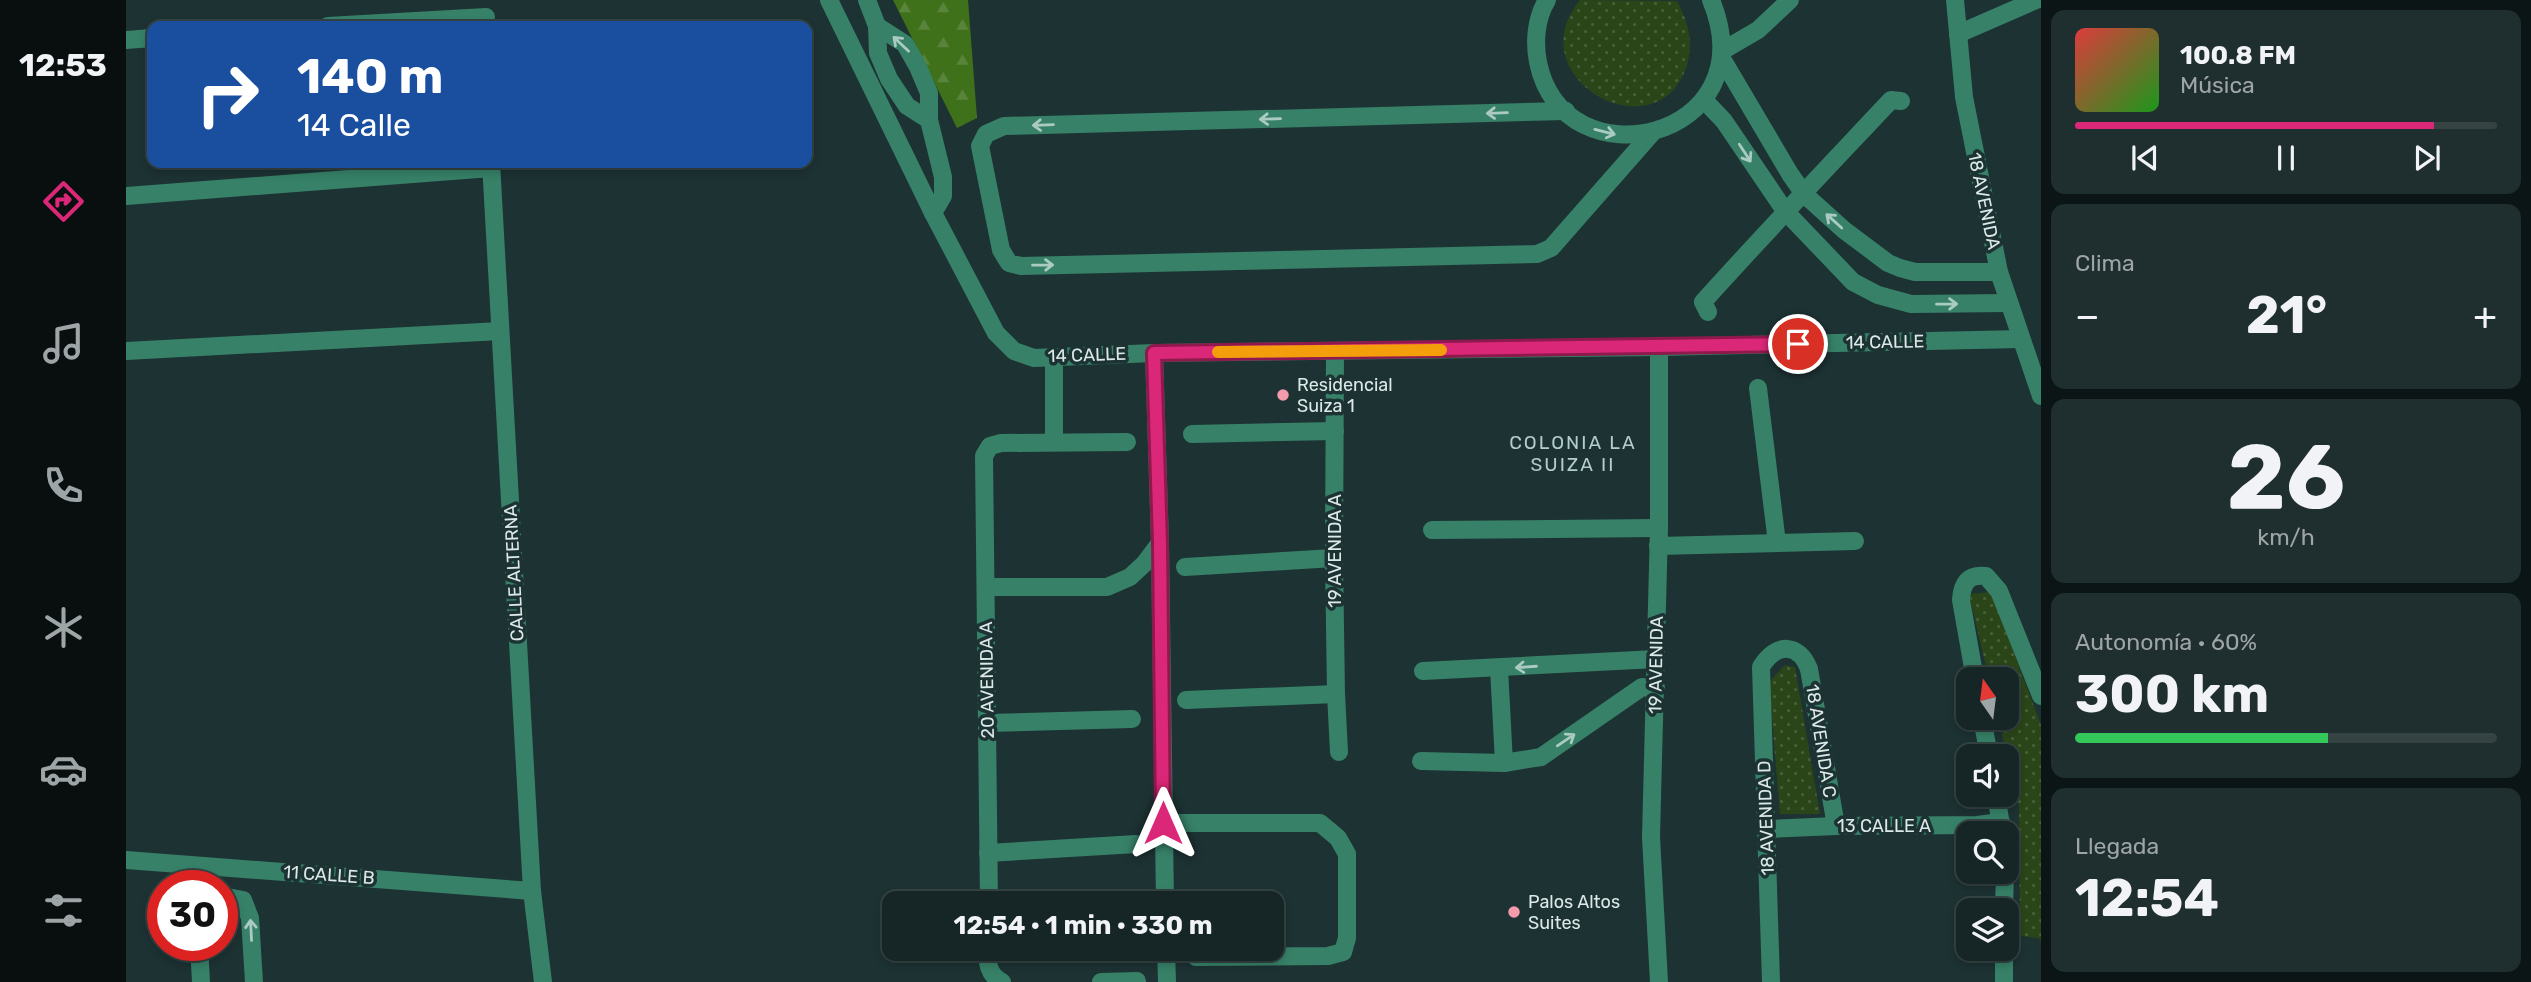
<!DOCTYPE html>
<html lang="es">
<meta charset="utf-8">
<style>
body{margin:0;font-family:Rubik,sans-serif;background:#1f2e2e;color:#f1f3f6;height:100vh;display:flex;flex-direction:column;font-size:26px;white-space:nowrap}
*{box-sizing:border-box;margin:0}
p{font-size:23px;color:#9ea5a7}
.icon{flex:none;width:38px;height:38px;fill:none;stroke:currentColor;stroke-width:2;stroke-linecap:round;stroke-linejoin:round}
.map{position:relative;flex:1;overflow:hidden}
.details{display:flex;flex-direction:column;gap:10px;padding:10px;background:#0c1515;width:490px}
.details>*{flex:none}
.guide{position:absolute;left:21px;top:21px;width:665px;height:147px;border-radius:14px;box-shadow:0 4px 10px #0003,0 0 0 2px #354343;background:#1a4fa0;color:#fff;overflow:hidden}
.needle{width:46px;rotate:346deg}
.fabs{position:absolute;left:1830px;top:667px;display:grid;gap:14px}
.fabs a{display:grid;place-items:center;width:63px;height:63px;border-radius:14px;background:#162626;box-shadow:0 4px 10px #0003,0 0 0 2px #354343;font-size:35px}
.speed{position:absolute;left:21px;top:870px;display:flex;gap:14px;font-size:35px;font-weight:700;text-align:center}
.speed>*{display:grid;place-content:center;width:91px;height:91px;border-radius:50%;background:#162626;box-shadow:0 4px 10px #0003,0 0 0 2px #354343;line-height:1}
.speed .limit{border:10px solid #d22;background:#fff;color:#111}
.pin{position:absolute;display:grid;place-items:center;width:60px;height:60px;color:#fff;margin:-30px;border:4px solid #fff;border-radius:50%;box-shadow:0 2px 7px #0007}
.me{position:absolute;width:77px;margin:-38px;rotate:0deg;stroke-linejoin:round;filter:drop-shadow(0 0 5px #0008)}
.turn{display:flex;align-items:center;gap:24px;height:147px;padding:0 35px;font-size:32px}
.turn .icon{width:91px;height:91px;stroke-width:2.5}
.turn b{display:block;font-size:49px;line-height:60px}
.big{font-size:52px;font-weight:700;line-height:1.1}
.details .widget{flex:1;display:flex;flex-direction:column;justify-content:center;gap:10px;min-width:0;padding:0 24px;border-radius:14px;background:#1f2e2e}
.details .dial{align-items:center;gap:0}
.dial b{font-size:91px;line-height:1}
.song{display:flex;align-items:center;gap:21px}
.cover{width:84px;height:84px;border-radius:10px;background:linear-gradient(135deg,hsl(0 70% 55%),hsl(120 70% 35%))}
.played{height:7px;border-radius:4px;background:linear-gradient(90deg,#db2777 85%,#354343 85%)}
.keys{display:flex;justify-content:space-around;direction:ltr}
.heat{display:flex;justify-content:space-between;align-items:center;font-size:38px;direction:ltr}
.charge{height:10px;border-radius:5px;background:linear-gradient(90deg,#34c759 60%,#354343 0)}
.trip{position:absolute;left:756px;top:891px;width:402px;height:70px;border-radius:14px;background:#162626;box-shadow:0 4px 10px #0003,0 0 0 2px #354343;font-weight:700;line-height:70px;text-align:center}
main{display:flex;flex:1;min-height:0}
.tab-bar{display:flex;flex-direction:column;width:126px;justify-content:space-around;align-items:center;background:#090f0f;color:#9ea5a7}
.tab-bar .icon{width:49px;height:49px}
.tab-bar .selected{color:#db2777}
.tab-bar b{font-size:32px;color:#f1f3f6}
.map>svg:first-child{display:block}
</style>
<main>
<nav class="tab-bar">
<b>12:53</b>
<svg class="icon selected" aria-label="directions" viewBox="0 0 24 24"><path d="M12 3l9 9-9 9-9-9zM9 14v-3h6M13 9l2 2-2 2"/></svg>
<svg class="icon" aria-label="music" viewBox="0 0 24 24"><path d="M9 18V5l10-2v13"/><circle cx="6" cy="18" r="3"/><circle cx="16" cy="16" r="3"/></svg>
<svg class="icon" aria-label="phone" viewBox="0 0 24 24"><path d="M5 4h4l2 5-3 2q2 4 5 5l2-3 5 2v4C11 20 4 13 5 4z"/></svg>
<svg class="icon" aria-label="climate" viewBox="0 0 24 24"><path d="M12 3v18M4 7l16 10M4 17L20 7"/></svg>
<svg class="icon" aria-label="car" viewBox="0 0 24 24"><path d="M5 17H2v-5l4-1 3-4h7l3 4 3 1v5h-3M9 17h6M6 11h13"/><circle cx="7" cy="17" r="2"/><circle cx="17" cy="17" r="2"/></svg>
<svg class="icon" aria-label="filters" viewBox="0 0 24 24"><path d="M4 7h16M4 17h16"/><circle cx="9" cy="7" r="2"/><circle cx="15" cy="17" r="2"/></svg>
</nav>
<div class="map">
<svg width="1915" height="982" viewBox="0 0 1915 982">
<defs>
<pattern id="forest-firs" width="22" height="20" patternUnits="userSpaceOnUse" patternTransform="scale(1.75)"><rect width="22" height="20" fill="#3f701a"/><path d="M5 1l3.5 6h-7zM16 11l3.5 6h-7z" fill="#5a843b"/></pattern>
<pattern id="park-dots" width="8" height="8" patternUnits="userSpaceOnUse" patternTransform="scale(1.75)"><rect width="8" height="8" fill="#2a4518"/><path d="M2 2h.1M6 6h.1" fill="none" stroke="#48603a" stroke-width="1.8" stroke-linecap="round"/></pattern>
</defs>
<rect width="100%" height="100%" fill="#1d3233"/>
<polygon fill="url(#forest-firs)" points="767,0 842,0 851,118 831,128"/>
<g fill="url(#park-dots)">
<path d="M 1454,0 L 1551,1 C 1563,23 1568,44 1560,68 C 1529,155 1390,78 1454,0 Z"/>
<polygon points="1865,592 1915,725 1915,944 1913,938 1894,936 1893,806 1872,718 1881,718 1881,679 1863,679 1843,594"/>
<polygon points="1659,665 1669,667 1694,814 1654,814 1643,682"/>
</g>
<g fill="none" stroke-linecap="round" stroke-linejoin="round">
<g stroke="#378168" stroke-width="18">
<polyline points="703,0 807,213 870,333 888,351 908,358 1028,353 1533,347 1895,339"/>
<polyline points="741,0 751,26 752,53 763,79 781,106 803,120"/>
<path d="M 1421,0 C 1410,18 1408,42 1412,62 C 1437,187 1643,140 1585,0"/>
<polyline points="1829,0 1838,97 1873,272 1915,396"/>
<polyline points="202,26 360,17"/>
<polyline points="751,26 779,44 792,67 803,93 803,120 817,177 817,196 807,213"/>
<polyline points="1832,34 1910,0"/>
<polyline points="0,40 26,38"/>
<polyline points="1596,51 1632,30 1664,0"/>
<polyline points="1595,57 1664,174 1678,194 1718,230 1762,263 1774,268 1789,272 1873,272"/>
<polyline points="1578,100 1598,121 1659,211 1727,282 1752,295 1785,304 1882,303"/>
<polyline points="1440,111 878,126 860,134 854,146 875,250 883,263 895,266 1411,254 1425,248 1526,133"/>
<polyline points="365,163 406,891 417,982"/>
<polyline points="0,196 365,168"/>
<path d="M 1582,312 L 1577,302 C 1639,233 1702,167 1765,100 L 1775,101"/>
<polyline points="1533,347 1533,528 1525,837 1533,982"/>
<polyline points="0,351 374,331"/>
<polyline points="1209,351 1208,558 1210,694 1213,752"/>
<polyline points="1028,353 1034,543 1039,903"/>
<polyline points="1632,388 1651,543"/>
<polyline points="1066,434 1209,431"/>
<polyline points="928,441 928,357"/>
<polyline points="1306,530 1533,528"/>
<polyline points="1532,546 1729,541"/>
<polyline points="1059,567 1208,558"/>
<polyline points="860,587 981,587 1004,577 1019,563 1034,543"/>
<polyline points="1373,668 1378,763"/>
<polyline points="1297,671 1530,659"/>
<path d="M 1849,679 L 1835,600 C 1836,583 1842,574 1860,576 L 1873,591 L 1915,696"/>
<polyline points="1060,700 1210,694"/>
<polyline points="1856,718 1863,756"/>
<polyline points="862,723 1006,719"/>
<polyline points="1295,761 1378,763 1415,757 1516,687 1530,688"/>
<polyline points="1870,794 1876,832"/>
<polyline points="1037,823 1194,823 1212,838 1221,854 1221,938 1217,952 1202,956 1070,957"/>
<polyline points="1641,829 1710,826 1851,825 1875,822"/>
<polyline points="862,853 1010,844"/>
<polyline points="0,860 406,891"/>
<polyline points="96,896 117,900 124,918 128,982"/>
<polyline points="863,903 858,456 864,446 875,443 1001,442"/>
<polyline points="1878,910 1879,872"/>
<polyline points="73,945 75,982"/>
<path d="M 861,948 C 861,962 862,975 876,982"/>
<polyline points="1040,948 1041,982"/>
<polyline points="975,982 1011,981"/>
<path d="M 1645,982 L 1635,667 C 1650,642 1673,643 1683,669 L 1710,826"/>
<polyline points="1878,982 1878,948"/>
</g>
</g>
<defs><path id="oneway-shaft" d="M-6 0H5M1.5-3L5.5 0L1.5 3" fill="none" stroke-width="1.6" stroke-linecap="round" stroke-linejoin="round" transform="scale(1.75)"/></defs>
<g stroke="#aacac2">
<use href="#oneway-shaft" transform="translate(775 44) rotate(-137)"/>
<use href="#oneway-shaft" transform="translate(1371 113) rotate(178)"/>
<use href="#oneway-shaft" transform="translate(1144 119) rotate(178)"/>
<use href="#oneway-shaft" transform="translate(917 125) rotate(178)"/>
<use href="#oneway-shaft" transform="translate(1479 132) rotate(14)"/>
<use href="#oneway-shaft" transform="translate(1619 153) rotate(57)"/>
<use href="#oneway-shaft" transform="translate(1708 221) rotate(-138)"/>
<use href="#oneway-shaft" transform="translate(917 265) rotate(-1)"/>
<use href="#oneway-shaft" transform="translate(1821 304) rotate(-1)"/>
<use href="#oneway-shaft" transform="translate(1400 667) rotate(176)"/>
<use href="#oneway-shaft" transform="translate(1440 740) rotate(-34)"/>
<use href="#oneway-shaft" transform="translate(125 930) rotate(-93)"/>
</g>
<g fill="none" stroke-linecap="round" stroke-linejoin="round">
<g stroke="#8e194d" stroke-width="18">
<polyline id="route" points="1037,823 1034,543 1028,353 1672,344"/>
</g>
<use href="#route" stroke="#db2777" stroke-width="12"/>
<polyline stroke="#f59e0b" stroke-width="12" points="1092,352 1315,350"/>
</g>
<g fill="#f39aab" stroke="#1d3233" stroke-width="2.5">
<circle cx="1157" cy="395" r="7"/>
<circle cx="1388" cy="912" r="7"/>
</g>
<g text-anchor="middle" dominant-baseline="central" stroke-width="7" stroke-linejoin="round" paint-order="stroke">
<g font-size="18" fill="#dce9e9" stroke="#1d3233">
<text transform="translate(1858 201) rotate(78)">18 AVENIDA</text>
<text transform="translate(1759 342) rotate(-1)">14 CALLE</text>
<text transform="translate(961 355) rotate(-2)">14 CALLE</text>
<text transform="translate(1209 551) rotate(-90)">19 AVENIDA A</text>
<text transform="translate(388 573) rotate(-93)">CALLE ALTERNA</text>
<text transform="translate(1530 665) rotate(-89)">19 AVENIDA</text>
<text transform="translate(861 680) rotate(-91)">20 AVENIDA A</text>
<text transform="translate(1695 741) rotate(81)">18 AVENIDA C</text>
<text transform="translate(1640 818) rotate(-92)">18 AVENIDA D</text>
<text x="1758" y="826">13 CALLE A</text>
<text transform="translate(203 875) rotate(4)">11 CALLE B</text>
</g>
<g font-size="18" fill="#dce9e9" stroke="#1d3233" text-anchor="start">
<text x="1171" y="385">Residencial<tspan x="1171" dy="21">Suiza 1</tspan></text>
<text x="1402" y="902">Palos Altos<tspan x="1402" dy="21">Suites</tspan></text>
</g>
<g font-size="19" letter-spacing="2" fill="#b3cccd" stroke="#1d3233">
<text x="1447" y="442">COLONIA LA<tspan x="1447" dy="22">SUIZA II</tspan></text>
</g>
</g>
</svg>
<div class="fabs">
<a><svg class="needle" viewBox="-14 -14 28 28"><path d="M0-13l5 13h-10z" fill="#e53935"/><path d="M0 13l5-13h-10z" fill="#9ea5a7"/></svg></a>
<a><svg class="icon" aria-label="sound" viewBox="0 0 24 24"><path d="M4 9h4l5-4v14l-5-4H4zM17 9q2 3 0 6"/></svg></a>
<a><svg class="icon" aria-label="search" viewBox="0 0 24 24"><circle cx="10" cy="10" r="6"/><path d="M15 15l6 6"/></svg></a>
<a><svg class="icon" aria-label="layers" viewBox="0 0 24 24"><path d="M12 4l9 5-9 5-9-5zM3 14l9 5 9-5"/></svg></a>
</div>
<div class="speed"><div class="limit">30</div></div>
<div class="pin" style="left:1672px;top:344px;background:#d93025"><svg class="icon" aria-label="arrive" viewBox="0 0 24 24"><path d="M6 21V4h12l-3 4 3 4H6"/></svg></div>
<svg class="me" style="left:1037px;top:823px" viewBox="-20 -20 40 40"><path d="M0-17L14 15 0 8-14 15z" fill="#db2777" stroke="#fff" stroke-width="4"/></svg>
<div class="trip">12:54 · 1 min · 330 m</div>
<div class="guide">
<div class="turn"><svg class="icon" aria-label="right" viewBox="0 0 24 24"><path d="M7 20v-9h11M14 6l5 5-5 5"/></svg><div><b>140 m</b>14 Calle</div></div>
</div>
</div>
<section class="details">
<div class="widget">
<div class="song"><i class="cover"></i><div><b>100.8 FM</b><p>Música</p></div></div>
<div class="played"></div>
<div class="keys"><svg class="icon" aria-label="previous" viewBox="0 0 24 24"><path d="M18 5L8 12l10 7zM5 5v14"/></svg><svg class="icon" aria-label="pause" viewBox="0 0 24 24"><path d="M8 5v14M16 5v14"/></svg><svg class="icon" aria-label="next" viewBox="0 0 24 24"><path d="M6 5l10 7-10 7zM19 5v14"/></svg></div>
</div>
<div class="widget"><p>Clima</p>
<div class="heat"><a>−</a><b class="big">21°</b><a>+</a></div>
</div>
<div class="widget dial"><b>26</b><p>km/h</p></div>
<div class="widget"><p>Autonomía · 60%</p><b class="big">300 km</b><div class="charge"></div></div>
<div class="widget"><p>Llegada</p><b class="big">12:54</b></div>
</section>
</main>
